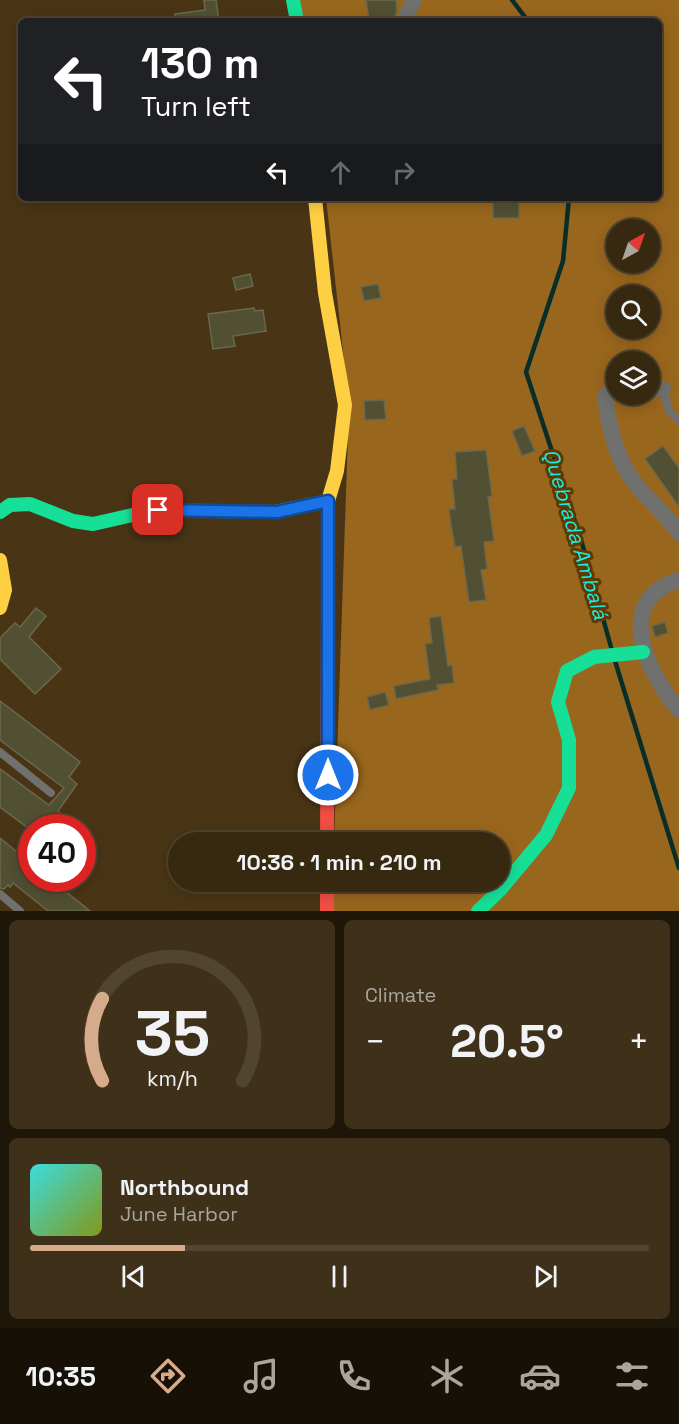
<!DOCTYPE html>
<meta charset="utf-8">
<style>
body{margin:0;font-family:"Space Grotesk",sans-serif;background:#3e3019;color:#f1f3f6;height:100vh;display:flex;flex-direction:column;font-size:22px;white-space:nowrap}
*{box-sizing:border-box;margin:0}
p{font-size:20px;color:#aaa69f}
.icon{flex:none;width:33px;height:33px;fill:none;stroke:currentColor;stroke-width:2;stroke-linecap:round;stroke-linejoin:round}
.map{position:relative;height:911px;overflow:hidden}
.sheet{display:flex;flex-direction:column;gap:9px;padding:9px;background:#1e1609;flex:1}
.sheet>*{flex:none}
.guide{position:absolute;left:18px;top:18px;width:644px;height:183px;border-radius:9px;box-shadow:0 3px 15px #0003,0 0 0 2px #514430;background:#202124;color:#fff;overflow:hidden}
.needle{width:39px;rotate:40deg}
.fabs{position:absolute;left:606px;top:219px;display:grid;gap:12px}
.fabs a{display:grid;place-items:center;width:54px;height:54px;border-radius:50%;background:#372810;box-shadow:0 3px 15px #0003,0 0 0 2px #514430;font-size:30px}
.speed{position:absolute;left:18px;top:814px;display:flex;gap:12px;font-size:30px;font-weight:700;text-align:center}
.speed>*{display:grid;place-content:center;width:78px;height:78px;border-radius:50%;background:#372810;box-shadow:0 3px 15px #0003,0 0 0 2px #514430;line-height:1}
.speed .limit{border:9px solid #d22;background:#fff;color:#111}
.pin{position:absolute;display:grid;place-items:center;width:51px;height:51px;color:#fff;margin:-26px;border-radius:12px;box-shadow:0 3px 9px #0006}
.me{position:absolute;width:66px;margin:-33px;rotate:0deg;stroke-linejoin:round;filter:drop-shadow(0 0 4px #0008)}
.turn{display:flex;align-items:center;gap:21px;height:126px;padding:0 24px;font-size:27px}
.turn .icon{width:78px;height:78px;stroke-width:2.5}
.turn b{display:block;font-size:42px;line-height:51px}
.lanes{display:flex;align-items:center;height:57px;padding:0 24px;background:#0003;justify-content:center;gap:30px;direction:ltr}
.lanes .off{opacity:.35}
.big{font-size:45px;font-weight:700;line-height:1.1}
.sheet .card{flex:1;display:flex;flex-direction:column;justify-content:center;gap:9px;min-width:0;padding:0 21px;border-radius:9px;background:#3e3019}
.sheet .dial{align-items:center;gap:0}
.dial svg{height:156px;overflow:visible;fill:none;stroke:#514430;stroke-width:7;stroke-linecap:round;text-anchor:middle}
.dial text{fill:#f1f3f6;stroke:none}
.song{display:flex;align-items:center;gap:18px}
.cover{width:72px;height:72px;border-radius:9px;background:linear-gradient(135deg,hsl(180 70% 55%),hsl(70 70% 35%))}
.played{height:6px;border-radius:3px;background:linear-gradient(90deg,#d6ab8b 25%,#514430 25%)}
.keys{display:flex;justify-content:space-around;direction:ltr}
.heat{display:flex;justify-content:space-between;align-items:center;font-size:33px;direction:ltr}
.sheet .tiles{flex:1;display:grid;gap:9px;grid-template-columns:1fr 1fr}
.card:last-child{grid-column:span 2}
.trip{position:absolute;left:168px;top:832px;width:342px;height:60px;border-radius:30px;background:#372810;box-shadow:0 3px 15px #0003,0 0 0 2px #514430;font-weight:700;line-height:60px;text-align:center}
.menu{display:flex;height:96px;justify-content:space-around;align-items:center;background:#161006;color:#aaa69f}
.menu .icon{width:42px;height:42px}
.menu .selected{color:#d6ab8b}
.menu b{font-size:27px;color:#f1f3f6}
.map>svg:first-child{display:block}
</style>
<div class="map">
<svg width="679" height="911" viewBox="0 0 679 911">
<rect width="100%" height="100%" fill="#493516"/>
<path fill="#99661d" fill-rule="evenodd" d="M 297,0 L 679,0 L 679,911 L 332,911 L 333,882 L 500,882 L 500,843 L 334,843 L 349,405 L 326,198 L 658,198 L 658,21 L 300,21 ZM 616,230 L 650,230 L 650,262 L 616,262 ZM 616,296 L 650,296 L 650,328 L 616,328 ZM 616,362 L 650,362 L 650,394 L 616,394 Z"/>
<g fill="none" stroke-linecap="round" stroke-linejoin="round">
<g stroke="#072e29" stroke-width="4.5">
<polyline points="512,0 528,21"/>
<polyline points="569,198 563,261 526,372 582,543 611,647"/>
<polyline points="615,661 679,868"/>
</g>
</g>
<g fill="#525033" stroke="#6a684c" stroke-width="1.5">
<polygon points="204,0 216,0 219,21 175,21 175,14 205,10"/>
<polygon points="366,0 396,0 397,11 394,19 369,21"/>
<rect x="493" y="199" width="26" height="19"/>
<polygon points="250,274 253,286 236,290 233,278"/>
<polygon points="378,284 381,298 364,301 361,287"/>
<polygon points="254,308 255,311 263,310 266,331 233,336 235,346 213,349 208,314"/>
<polygon points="384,400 386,419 365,420 364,401"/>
<polygon points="524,426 535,451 522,456 512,431"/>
<polygon points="663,446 679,468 679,507 645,459"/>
<polygon points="486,450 492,496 488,497 494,541 484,542 487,569 481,570 486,600 469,602 461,546 455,547 451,525 449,509 455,509 452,479 457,479 455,452"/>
<polygon points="36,608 46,616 29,637 61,669 35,694 0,659 0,638 15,623 20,627"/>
<polygon points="441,616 448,666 452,665 454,683 437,685 438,690 396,699 394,686 430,679 425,644 432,643 429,618"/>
<polygon points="665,622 668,633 655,637 652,626"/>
<polygon points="385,692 389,705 370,710 367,697"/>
<polygon points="0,701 80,762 69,777 77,784 58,811 81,828 28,828 0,807 0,769 49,805 64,788 0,740"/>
<polygon points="0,838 32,864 32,879 50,879 90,911 48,911 13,883 10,887 8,885 4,889 0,888"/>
</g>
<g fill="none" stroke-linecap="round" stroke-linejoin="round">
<g stroke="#70716f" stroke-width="8">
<polyline points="663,389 669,411 679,421"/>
<polyline points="0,752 51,793"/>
<polyline points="0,894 20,911"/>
</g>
<g stroke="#70716f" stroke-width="16">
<polyline points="404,21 414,0"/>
<path d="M 616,388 L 605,396 C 608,422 615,454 630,476 C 643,497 665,512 679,533"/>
<polyline points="650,388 663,389"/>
<path d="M 679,580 C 611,600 648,674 679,710"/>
</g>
<g stroke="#16e098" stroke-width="14">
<polyline points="293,0 297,21"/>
<polyline points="0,512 10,505 30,504 73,521 93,524 155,510 274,512 328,501"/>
<polyline points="478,911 500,890 546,835 569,788 569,740 558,702 567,671 594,657 643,652"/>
</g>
<g stroke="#ffcf43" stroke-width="14">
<polyline points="315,198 325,293 345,405 337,471 328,501 328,616"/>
<polyline points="0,560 5,590 0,608"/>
</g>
<g stroke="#f24e42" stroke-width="14">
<polyline points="327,843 328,616"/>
<polyline points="327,882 327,911"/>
</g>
</g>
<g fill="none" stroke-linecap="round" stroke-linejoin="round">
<g stroke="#114b97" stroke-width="15">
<polyline id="route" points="158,510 277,512 328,501 328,775"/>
</g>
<use href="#route" stroke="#1a73e8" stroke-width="10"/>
</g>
<g text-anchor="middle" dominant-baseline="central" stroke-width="6" stroke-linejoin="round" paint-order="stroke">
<g font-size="21" font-style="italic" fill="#18ece4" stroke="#5e3a01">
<text transform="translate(576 534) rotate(73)">Quebrada Ambalá</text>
</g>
</g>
</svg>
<div class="fabs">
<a><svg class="needle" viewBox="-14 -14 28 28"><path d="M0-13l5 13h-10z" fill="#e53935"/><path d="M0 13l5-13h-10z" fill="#aaa69f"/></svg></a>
<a><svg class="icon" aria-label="search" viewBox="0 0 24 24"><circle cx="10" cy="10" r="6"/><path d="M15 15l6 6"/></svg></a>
<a><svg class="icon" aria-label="layers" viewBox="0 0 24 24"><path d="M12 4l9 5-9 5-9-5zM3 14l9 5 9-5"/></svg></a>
</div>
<div class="speed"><div class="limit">40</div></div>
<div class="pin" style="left:158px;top:510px;background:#d93025"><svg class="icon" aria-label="arrive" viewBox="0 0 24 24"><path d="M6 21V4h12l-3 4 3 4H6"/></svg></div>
<svg class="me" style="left:328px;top:775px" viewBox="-20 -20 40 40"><circle r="17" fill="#1a73e8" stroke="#fff" stroke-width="3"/><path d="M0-11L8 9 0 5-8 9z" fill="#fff"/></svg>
<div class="trip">10:36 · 1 min · 210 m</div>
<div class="guide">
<div class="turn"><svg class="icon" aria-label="left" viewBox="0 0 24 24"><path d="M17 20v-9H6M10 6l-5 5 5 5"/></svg><div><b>130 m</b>Turn left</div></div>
<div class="lanes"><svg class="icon" aria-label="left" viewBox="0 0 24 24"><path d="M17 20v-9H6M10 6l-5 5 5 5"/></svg><svg class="icon off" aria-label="ahead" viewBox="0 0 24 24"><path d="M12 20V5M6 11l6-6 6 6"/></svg><svg class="icon off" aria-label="right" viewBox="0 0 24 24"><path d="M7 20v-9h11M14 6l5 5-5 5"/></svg></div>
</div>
</div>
<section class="sheet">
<div class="tiles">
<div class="card dial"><svg viewBox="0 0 100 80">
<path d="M14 69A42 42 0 1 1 86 69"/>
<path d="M14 69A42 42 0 0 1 14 27" stroke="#d6ab8b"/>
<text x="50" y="56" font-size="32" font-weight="700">35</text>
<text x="50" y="72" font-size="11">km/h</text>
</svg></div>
<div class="card"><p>Climate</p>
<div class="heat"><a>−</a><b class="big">20.5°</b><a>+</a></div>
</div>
<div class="card">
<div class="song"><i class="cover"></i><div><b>Northbound</b><p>June Harbor</p></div></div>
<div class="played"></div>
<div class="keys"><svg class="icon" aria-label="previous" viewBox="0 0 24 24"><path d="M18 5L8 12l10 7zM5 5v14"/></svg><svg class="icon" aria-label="pause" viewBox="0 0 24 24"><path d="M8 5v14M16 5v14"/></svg><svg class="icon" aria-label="next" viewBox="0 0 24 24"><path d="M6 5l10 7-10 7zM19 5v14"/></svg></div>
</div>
</div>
</section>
<nav class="menu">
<b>10:35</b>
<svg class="icon selected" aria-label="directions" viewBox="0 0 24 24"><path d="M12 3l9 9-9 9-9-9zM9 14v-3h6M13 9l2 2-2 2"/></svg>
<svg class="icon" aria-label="music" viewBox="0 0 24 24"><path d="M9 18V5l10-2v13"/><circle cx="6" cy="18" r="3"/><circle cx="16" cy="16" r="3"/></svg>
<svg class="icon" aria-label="phone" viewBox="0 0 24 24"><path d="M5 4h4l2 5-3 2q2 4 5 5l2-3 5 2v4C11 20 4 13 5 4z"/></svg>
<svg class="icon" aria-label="climate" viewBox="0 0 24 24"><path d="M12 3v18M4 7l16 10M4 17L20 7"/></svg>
<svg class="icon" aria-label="car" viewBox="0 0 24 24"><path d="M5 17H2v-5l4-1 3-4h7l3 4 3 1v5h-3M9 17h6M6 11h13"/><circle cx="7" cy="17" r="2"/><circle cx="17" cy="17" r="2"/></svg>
<svg class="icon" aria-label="filters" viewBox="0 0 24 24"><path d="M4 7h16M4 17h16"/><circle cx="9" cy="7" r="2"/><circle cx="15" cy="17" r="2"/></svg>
</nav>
